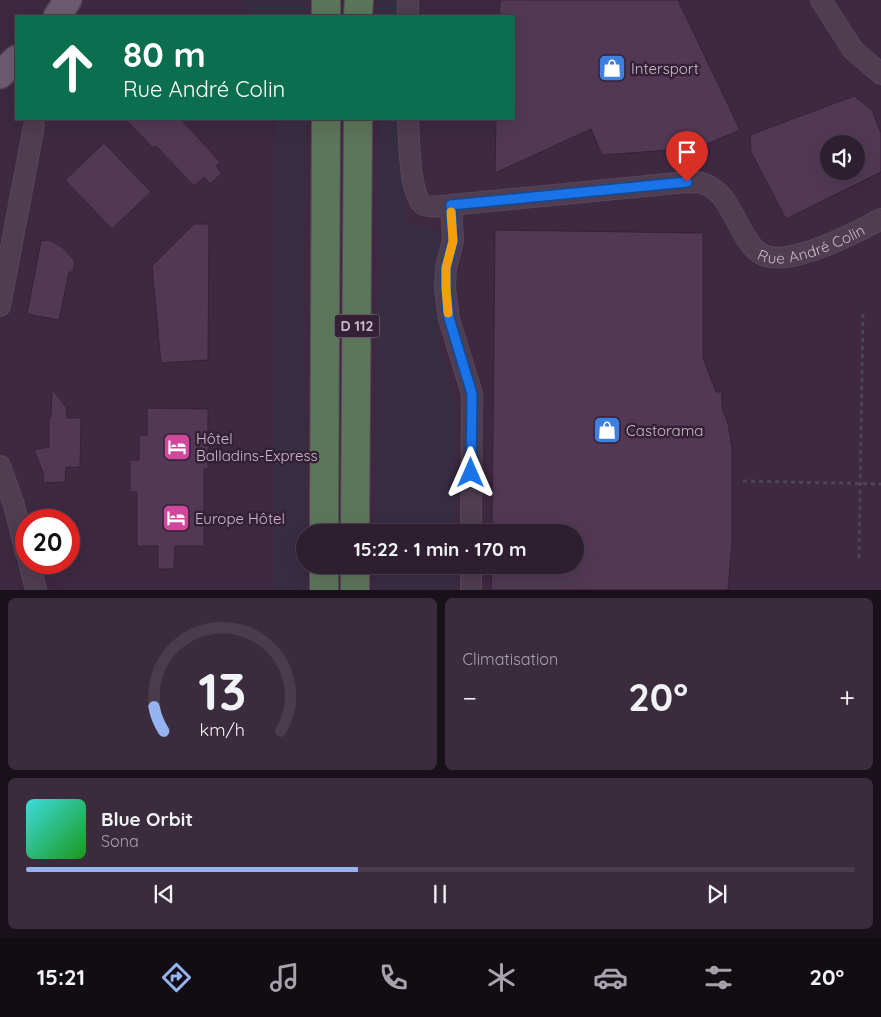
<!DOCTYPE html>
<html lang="fr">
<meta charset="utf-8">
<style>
body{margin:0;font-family:Quicksand,sans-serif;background:#3a2c3c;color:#f1f3f6;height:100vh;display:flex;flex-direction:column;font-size:19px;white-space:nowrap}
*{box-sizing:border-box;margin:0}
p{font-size:16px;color:#a7a2ab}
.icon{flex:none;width:28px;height:28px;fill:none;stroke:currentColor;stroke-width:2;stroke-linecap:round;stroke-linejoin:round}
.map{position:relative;height:590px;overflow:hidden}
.details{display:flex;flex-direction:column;gap:8px;padding:8px;background:#19111a;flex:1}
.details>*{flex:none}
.banner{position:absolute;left:15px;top:15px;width:500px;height:105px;border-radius:0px;box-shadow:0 5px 20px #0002,0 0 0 1px #493d4c;background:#0b6e4f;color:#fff;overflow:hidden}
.tools{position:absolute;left:820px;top:135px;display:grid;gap:10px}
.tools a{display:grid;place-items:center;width:45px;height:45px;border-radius:50%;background:#2e1f30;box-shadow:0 5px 20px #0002,0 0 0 1px #493d4c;font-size:25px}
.speed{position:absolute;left:15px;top:509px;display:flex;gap:10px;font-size:25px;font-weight:700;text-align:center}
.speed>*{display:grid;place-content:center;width:65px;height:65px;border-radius:50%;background:#2e1f30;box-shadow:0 5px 20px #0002,0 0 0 1px #493d4c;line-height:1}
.speed .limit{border:8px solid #d22;background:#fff;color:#111}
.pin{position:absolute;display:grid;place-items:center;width:42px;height:42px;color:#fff;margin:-51px -21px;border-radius:50% 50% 50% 0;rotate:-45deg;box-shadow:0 0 5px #0007}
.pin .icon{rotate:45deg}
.me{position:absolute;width:55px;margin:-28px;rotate:0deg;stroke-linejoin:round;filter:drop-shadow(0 0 4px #0008)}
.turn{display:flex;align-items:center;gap:18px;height:105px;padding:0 25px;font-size:22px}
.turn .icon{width:65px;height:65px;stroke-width:2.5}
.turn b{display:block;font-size:35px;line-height:42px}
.big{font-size:38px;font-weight:700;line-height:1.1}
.details .tile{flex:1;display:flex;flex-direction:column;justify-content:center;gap:8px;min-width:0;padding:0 18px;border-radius:8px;background:#3a2c3c}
.details .dial{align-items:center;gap:0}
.dial svg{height:130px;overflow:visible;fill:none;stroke:#493d4c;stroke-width:7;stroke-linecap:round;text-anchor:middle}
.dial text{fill:#f1f3f6;stroke:none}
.song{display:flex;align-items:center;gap:15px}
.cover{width:60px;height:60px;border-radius:8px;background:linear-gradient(135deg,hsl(180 70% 55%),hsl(120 70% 35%))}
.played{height:5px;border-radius:2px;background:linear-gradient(90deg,#95b2f1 40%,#493d4c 40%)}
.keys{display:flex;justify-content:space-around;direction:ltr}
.heat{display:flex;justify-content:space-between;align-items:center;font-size:28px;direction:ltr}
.details .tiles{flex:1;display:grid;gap:8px;grid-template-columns:1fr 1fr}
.tile:last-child{grid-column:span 2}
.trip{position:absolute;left:296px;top:524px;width:288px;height:50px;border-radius:25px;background:#2e1f30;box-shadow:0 5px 20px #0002,0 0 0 1px #493d4c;font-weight:700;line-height:50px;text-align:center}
.menu{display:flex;height:80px;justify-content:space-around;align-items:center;background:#120c13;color:#a7a2ab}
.menu .icon{width:35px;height:35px}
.menu .on{color:#95b2f1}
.menu b{font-size:22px;color:#f1f3f6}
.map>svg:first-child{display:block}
</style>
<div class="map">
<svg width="881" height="590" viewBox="0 0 881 590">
<rect width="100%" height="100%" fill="#3e2940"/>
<g fill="#382e44">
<polygon points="239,0 307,0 307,16 256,16"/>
<rect x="378" y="0" width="28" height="16"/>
<polygon points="276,119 306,119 304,261 306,589 273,589"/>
<polygon points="379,119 405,119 405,223 438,231 438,334 455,405 455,532 375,532 376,317 381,277"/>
<rect x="375" y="565" width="80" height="24"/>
</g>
<g fill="#523854" stroke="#362338" fill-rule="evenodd">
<polygon points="500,0 678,0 740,130 697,148 602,155 591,129 495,173 496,119 514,119 514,16 499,16"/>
<path d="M 854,96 L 872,110 L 881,133 L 881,172 L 786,219 L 751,152 L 750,135 ZM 829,144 L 856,144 L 856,171 L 829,171 Z"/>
<polygon points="125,119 181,119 220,162 216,166 222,173 210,184 204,177 194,186 156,146 153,148"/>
<polygon points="104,143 151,192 112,229 65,180"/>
<polygon points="194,224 209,224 208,360 161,363 152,266"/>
<polygon points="495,230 703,233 703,358 716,392 722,392 722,407 728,424 732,448 732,544 728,590 491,590 492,565 575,565 575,532 492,532"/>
<polygon points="49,240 62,247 75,261 73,272 69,272 59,320 27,314 41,241"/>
<polygon points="52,389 66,407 67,418 81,418 80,467 66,467 65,482 43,483 44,475 34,450 49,447 49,417 51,417"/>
<polygon points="147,408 208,409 208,469 204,469 204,546 175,546 174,569 158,569 158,546 137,546 137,492 130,492 130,460 139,460 139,435 147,435"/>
</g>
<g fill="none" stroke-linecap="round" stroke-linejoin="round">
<g stroke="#58465a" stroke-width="22">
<g id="minor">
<polyline points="821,0 853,50 881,74"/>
<polyline points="408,16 408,0"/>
<path d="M 408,119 C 409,135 409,198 424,205 C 431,208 443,206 451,205"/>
<polyline points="0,306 34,126"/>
<polyline points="0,466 14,505 26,553"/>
<path id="s1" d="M 471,532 L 472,394 L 449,319 L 445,288 L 446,268 L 453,241 L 451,205 L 687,182 C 692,182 697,182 702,183 C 728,191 734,222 749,242 C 753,248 759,254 766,256 C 795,265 855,233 881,219"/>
<polyline points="29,562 36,590"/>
<polyline points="471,590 471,565"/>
</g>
</g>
<g stroke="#58465a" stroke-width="29">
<g id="major">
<polyline points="57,16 68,0"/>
<polyline points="0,75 16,59"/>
</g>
</g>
<g stroke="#5a475b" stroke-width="30">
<g id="highway">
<polyline points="326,16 326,0"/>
<polyline points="358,16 359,0"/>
<polyline points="324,532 326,119"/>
<polyline points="355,532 358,119"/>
<polyline points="324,590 324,565"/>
<polyline points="355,590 355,565"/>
</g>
</g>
<g stroke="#4d4459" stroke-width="3" stroke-dasharray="4 4" stroke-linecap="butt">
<polyline points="743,481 881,484"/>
<polyline points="859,558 863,311"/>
</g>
<use href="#minor" stroke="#4f3d50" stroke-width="20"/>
<use href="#major" stroke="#6e5b70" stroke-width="26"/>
<use href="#highway" stroke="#5c765a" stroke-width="28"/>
</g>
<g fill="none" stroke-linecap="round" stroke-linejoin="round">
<g stroke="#114b97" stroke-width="12">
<polyline id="route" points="471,473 472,394 449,318 446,288 446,268 453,241 451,205 687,182"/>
</g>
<use href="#route" stroke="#1a73e8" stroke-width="9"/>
<polyline stroke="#f59e0b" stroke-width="9" points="448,313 446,288 446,268 453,241 451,212"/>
</g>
<defs>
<g id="shop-square" transform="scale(1.4375)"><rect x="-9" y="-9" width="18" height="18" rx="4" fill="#3f7fe0" stroke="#342136"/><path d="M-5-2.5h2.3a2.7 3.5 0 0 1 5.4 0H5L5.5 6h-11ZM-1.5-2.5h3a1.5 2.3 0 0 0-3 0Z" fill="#fff"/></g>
<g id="hotel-square" transform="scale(1.4375)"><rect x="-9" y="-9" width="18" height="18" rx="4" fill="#d1479c" stroke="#342136"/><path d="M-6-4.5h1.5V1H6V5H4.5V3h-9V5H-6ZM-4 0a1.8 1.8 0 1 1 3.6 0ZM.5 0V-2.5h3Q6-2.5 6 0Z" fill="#fff"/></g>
</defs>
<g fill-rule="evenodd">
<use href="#shop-square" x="612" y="68"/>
<use href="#shop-square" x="607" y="430"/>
<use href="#hotel-square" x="177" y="447"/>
<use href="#hotel-square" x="176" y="518"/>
</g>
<g text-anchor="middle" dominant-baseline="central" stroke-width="5" stroke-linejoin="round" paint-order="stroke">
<rect fill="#342136" stroke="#9d8c9e" stroke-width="1" x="334.5" y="314.5" width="45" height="23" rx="4"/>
<g font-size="14" font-weight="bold" fill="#cabaca">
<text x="357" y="326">D 112</text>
</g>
<g font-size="15" fill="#cabaca" stroke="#342136" text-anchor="start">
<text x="631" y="68">Intersport</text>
<text x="626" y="430">Castorama</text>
<text x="196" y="438">Hôtel<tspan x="196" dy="17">Balladins-Express</tspan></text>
<text x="195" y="518">Europe Hôtel</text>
</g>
<g font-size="15" fill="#cabaca" stroke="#342136">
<text stroke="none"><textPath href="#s1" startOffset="731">Rue André Colin</textPath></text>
</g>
</g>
</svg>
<div class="tools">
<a><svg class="icon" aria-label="sound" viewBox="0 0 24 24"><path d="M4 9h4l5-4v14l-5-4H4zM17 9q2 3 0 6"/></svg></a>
</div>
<div class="speed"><div class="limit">20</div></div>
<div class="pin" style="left:687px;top:182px;background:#d93025"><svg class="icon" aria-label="arrive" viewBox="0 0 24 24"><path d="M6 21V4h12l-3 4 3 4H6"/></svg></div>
<svg class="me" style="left:471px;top:473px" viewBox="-20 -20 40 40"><path d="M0-17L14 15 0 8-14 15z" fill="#1a73e8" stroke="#fff" stroke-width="4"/></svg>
<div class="trip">15:22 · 1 min · 170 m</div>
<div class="banner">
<div class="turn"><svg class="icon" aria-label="ahead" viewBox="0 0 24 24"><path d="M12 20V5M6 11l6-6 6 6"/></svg><div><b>80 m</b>Rue André Colin</div></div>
</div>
</div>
<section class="details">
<div class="tiles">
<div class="tile dial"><svg viewBox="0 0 100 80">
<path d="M14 69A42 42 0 1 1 86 69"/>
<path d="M14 69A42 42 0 0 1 8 54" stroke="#95b2f1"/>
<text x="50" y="56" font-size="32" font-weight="700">13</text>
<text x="50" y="72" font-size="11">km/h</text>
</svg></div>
<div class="tile"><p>Climatisation</p>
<div class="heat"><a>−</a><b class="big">20°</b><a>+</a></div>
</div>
<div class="tile">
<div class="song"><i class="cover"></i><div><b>Blue Orbit</b><p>Sona</p></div></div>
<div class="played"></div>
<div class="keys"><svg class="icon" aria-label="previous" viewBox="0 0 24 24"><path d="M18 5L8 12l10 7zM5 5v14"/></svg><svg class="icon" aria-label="pause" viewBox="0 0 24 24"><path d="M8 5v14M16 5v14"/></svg><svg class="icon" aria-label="next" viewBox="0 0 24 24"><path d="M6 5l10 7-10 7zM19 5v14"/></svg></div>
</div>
</div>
</section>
<nav class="menu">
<b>15:21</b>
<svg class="icon on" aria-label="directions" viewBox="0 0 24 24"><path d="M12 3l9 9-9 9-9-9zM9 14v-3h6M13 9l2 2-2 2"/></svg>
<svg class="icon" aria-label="music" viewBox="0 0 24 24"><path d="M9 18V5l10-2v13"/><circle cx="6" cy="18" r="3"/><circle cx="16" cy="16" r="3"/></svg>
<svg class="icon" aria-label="phone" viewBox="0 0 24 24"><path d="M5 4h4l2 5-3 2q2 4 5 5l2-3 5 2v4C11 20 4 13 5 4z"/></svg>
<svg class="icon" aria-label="climate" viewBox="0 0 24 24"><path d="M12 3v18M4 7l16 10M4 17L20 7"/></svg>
<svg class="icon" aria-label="car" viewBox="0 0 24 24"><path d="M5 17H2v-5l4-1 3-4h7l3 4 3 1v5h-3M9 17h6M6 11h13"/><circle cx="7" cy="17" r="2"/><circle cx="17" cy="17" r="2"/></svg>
<svg class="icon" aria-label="filters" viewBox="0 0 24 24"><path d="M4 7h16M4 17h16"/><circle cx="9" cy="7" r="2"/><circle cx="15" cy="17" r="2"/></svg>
<b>20°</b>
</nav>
